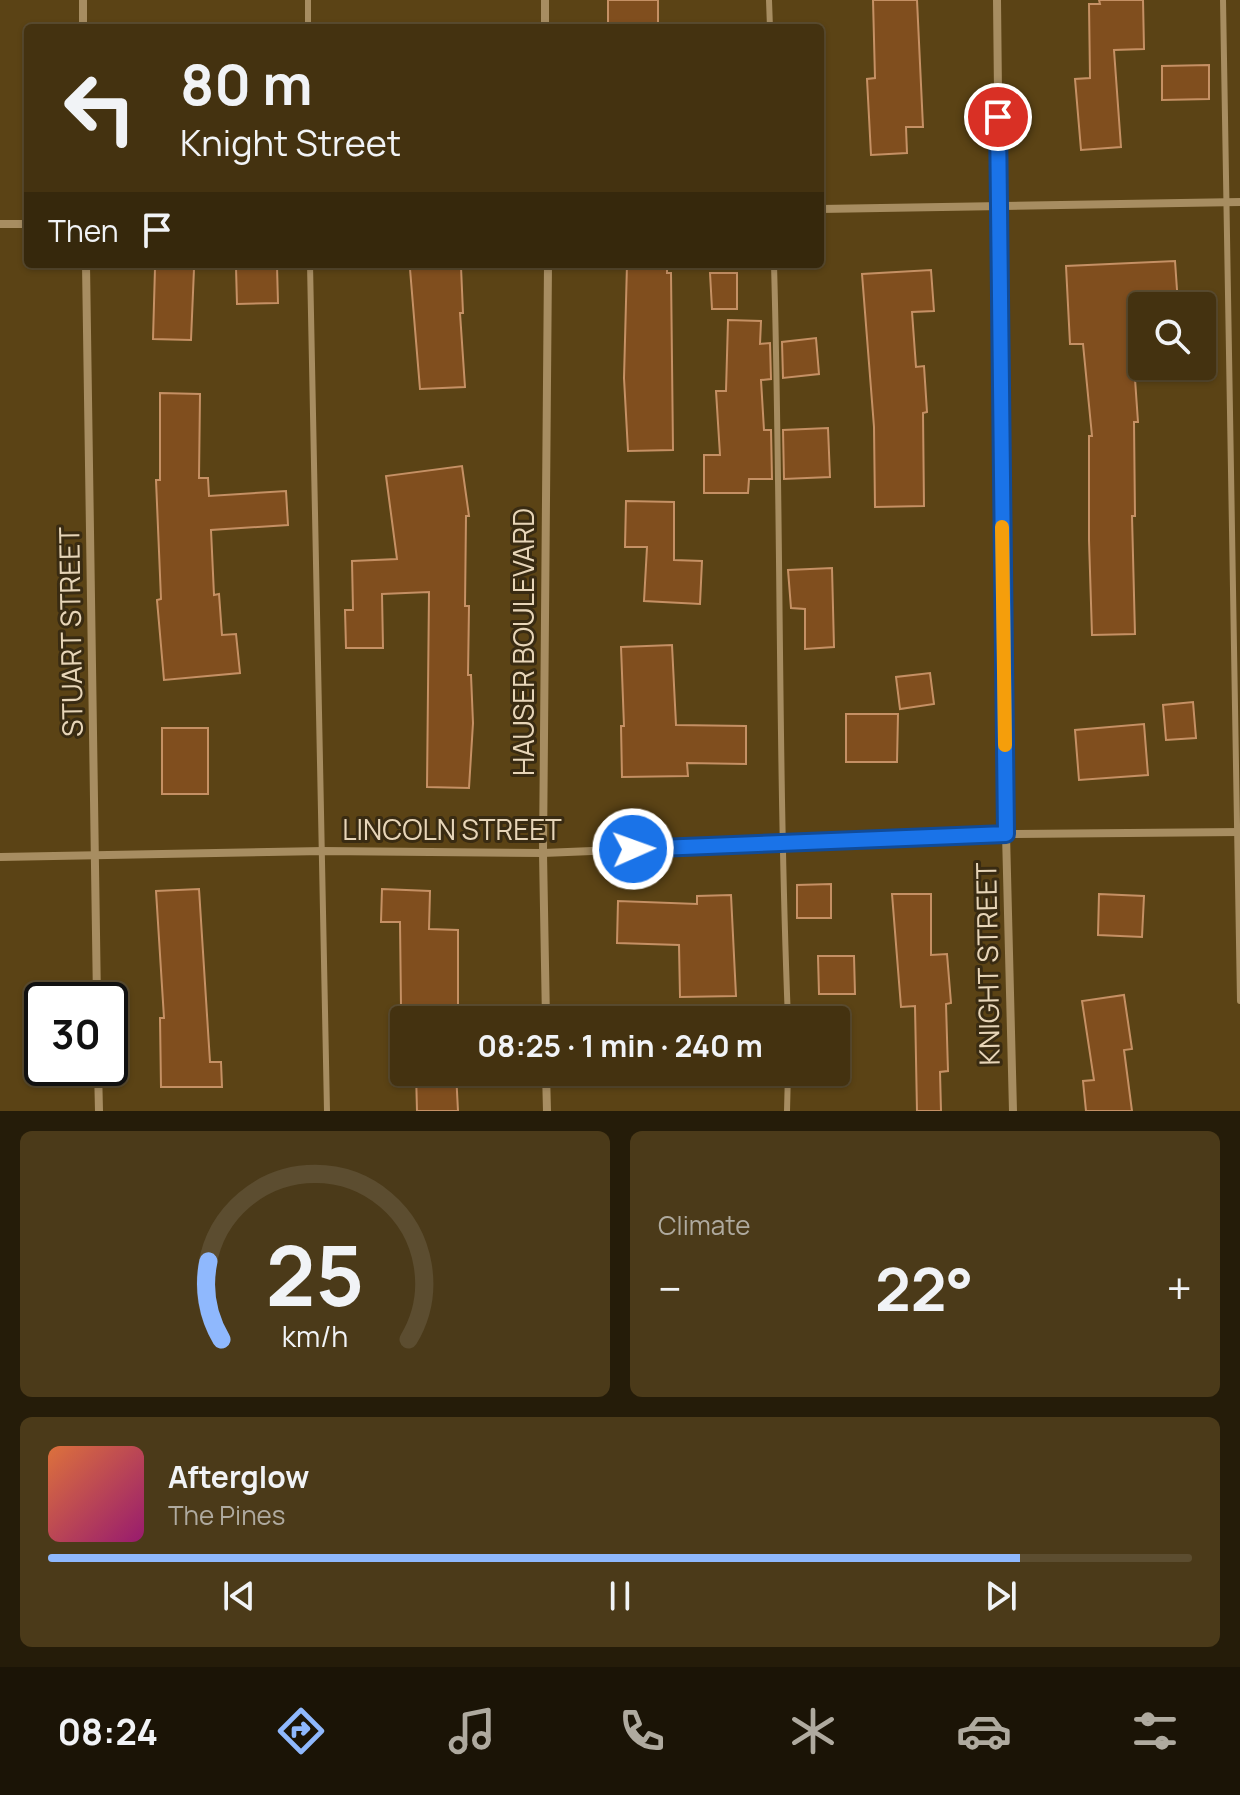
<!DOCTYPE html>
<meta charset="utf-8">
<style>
body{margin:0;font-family:Manrope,sans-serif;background:#4b3a19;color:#f1f3f6;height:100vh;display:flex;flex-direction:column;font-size:30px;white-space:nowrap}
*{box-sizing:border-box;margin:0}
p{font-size:26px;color:#afaa9f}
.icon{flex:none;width:44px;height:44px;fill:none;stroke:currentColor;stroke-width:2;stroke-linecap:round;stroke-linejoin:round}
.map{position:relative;height:1111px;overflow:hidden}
.panel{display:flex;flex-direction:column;gap:20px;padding:20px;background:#251c09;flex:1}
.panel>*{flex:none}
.top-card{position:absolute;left:24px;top:24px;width:800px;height:244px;border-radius:8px;box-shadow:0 2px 6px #0004,0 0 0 2px #5c4d30;background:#443210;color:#f1f3f6;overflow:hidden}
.fabs{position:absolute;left:1128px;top:292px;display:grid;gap:16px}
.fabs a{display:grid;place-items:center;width:88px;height:88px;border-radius:8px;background:#443210;box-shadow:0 2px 6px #0004,0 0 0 2px #5c4d30;font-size:40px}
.speed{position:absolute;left:24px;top:982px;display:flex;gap:16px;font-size:40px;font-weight:700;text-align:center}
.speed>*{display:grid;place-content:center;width:104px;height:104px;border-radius:50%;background:#443210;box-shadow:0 2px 6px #0004,0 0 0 2px #5c4d30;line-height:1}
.speed .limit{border:4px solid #111;border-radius:12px;background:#fff;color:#111}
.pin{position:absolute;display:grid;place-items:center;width:68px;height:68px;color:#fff;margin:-34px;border:4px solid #fff;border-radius:50%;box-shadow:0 2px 8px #0007}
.me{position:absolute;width:88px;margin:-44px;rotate:88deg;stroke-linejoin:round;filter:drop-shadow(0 0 6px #0008)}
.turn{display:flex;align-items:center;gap:28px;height:168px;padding:0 24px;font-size:36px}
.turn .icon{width:104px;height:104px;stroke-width:2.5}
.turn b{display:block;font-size:56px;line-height:68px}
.then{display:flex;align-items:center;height:76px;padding:0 24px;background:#0003;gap:16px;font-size:30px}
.big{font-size:60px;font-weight:700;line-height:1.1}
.panel .widget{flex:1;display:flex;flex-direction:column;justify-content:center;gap:12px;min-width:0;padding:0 28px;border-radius:12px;background:#4b3a19}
.panel .dial{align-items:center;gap:0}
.dial svg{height:208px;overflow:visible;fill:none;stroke:#5c4d30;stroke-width:7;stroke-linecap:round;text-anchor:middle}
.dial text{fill:#f1f3f6;stroke:none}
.song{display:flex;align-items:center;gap:24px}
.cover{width:96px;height:96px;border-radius:12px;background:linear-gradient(135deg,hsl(20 70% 55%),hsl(320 70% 35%))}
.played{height:8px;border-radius:4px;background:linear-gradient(90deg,#8fb8fd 85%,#5c4d30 85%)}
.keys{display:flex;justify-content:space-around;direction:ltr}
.heat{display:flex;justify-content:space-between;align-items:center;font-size:44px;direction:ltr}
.panel .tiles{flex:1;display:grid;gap:20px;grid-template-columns:1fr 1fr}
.widget:last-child{grid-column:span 2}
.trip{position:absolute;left:390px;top:1006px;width:460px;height:80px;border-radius:8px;background:#443210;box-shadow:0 2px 6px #0004,0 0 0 2px #5c4d30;font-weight:700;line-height:80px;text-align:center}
.dock{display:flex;height:128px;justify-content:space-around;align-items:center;background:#1b1406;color:#afaa9f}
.dock .icon{width:56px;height:56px}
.dock .on{color:#8fb8fd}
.dock b{font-size:36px;color:#f1f3f6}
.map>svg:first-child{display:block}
</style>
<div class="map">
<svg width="1240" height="1111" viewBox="0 0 1240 1111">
<rect width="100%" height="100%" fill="#5b4315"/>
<g fill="#804e1e" stroke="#c59064" stroke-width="2">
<rect x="608" y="0" width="50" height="28"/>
<polygon points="873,0 917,0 923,127 906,127 907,153 871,155 867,79 875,78"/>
<polygon points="1099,0 1143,0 1144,49 1114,50 1121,147 1081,150 1075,79 1090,78 1089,4 1100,4"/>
<polygon points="1209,65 1209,99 1162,100 1162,66"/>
<polygon points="1175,261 1178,304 1130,307 1138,422 1134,422 1135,516 1132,516 1135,634 1092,635 1089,540 1089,436 1092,436 1083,344 1070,344 1066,266"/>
<polygon points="627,264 667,264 667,273 671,273 673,450 628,451 624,378"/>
<polygon points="277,266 278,303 237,304 236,267"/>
<polygon points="461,267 463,313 460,313 465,387 420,389 410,269"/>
<polygon points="155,268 194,269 191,340 153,339"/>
<polygon points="931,270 934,311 912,312 916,367 924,366 927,412 923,413 924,506 875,507 874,427 862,274"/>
<polygon points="710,273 737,273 737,309 712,309"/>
<polygon points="728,320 761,321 760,344 770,343 771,379 761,380 764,430 771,430 772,479 749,479 748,493 704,493 704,455 720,455 716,391 726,391"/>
<polygon points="816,338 819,374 783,378 782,342"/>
<polygon points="160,393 200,394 199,478 208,478 209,496 286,491 288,525 211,530 214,595 219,594 222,635 236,634 240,673 164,680 157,600 161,599 156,480 160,480"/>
<polygon points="828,428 830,477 784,479 783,430"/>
<polygon points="462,466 469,516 466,516 465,606 469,606 468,675 471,675 473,723 469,788 427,787 429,592 382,594 383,648 346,648 345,610 353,610 352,561 397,559 386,476"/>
<polygon points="626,501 674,502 674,560 702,561 700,604 644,601 647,547 625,547"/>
<polygon points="832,568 834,647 805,649 805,609 791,608 788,570"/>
<polygon points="672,645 676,725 746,726 746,764 687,763 688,776 622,777 621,726 624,726 621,647"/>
<polygon points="930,673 934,704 900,709 896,677"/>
<polygon points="1193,702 1196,738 1166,740 1163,705"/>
<polygon points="846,714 898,714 897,762 846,762"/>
<polygon points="1144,724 1148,775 1079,780 1075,730"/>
<rect x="162" y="728" width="46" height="66"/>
<polygon points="831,884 831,918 797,918 797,885"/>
<polygon points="199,889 210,1062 221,1062 222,1087 161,1087 160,1018 164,1018 156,891"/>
<polygon points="382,889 430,891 429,929 458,930 458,1006 401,1006 400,922 381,922"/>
<polygon points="892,894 931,894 931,955 947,954 951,1003 946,1004 948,1071 940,1072 941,1111 917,1111 915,1006 901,1007"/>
<polygon points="1099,894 1144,896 1142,937 1098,935"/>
<polygon points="731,895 736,996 680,997 679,945 617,943 618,901 697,904 697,896"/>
<polygon points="818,956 854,956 855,994 819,994"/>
<polygon points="1124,995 1132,1049 1124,1050 1132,1111 1086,1111 1083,1081 1094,1080 1082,1001"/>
<polygon points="416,1072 456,1072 458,1111 417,1111"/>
</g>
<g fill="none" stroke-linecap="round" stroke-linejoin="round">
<g stroke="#a78d61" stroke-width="6">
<polyline points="308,0 308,28"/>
<polyline points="769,0 770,28"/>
<polyline points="1223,0 1240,1001"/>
<polyline points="310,264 327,1111"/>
<path d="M 774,264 C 781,516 778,768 788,1020"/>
<polyline points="787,1111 788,1072"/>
</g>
<g stroke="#a78d61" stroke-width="8">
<polyline points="83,0 83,28"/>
<polyline points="545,0 545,28"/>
<polyline points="997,0 1006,834 1013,1111"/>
<polyline points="820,209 1240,202"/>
<polyline points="0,224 28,224"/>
<polyline points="86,264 97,1000"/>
<polyline points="0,857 323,851 543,853 1006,834 1240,832"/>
<polyline points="546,1020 543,853 548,264"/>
<polyline points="98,1068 99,1111"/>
<polyline points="546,1072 547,1111"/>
</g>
</g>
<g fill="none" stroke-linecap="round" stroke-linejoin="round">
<g stroke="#114b97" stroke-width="20">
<polyline id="route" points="633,849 1006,834 998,117"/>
</g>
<use href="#route" stroke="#1a73e8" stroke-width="14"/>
<polyline stroke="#f59e0b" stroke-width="14" points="1002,527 1005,745"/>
</g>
<g text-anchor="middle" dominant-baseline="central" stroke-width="6" stroke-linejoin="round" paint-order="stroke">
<g font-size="28" fill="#e7d5b8" stroke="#392b12">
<text transform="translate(70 632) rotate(-91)">STUART STREET</text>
<text transform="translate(523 642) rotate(-90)">HAUSER BOULEVARD</text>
<text x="452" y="829">LINCOLN STREET</text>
<text transform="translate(987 964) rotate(-91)">KNIGHT STREET</text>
</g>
</g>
</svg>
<div class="fabs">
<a><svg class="icon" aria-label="search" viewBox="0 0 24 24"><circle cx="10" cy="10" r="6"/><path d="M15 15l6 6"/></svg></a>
</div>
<div class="speed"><div class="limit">30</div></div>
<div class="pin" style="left:998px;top:117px;background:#d93025"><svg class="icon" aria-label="arrive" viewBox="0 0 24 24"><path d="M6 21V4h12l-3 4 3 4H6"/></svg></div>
<svg class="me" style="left:633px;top:849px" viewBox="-20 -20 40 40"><circle r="17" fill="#1a73e8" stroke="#fff" stroke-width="3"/><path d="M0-11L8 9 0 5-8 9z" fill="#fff"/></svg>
<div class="trip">08:25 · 1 min · 240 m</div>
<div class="top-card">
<div class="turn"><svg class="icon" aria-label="left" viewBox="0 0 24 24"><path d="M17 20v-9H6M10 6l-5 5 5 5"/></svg><div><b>80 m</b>Knight Street</div></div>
<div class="then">Then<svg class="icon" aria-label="arrive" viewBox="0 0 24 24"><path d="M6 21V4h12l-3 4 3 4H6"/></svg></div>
</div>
</div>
<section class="panel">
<div class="tiles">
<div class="widget dial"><svg viewBox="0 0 100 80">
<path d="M14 69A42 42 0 1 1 86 69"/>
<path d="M14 69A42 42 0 0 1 9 39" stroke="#8fb8fd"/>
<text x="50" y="56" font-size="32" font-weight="700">25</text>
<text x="50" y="72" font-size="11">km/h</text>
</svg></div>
<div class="widget"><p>Climate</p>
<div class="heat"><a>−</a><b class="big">22°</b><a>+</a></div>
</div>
<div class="widget">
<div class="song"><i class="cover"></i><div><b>Afterglow</b><p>The Pines</p></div></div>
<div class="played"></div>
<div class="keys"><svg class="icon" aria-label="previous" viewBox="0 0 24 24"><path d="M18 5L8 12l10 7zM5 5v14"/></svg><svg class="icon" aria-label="pause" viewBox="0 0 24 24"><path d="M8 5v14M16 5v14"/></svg><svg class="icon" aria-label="next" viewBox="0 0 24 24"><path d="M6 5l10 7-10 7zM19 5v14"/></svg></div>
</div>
</div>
</section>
<nav class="dock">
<b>08:24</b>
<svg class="icon on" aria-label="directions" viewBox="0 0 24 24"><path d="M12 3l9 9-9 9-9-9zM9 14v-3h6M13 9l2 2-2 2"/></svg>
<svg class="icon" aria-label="music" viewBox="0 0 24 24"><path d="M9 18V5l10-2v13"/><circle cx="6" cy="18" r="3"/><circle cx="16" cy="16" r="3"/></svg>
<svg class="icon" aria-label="phone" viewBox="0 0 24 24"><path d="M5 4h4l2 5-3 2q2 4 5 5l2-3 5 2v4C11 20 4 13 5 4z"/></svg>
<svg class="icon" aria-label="climate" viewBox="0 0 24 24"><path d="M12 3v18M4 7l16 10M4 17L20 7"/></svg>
<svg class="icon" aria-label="car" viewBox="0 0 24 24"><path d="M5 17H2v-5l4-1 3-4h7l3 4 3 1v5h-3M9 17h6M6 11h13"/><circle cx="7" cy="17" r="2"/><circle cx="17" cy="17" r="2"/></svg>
<svg class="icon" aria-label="filters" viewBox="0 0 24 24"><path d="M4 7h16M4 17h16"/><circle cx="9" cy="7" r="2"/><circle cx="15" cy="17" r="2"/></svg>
</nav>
